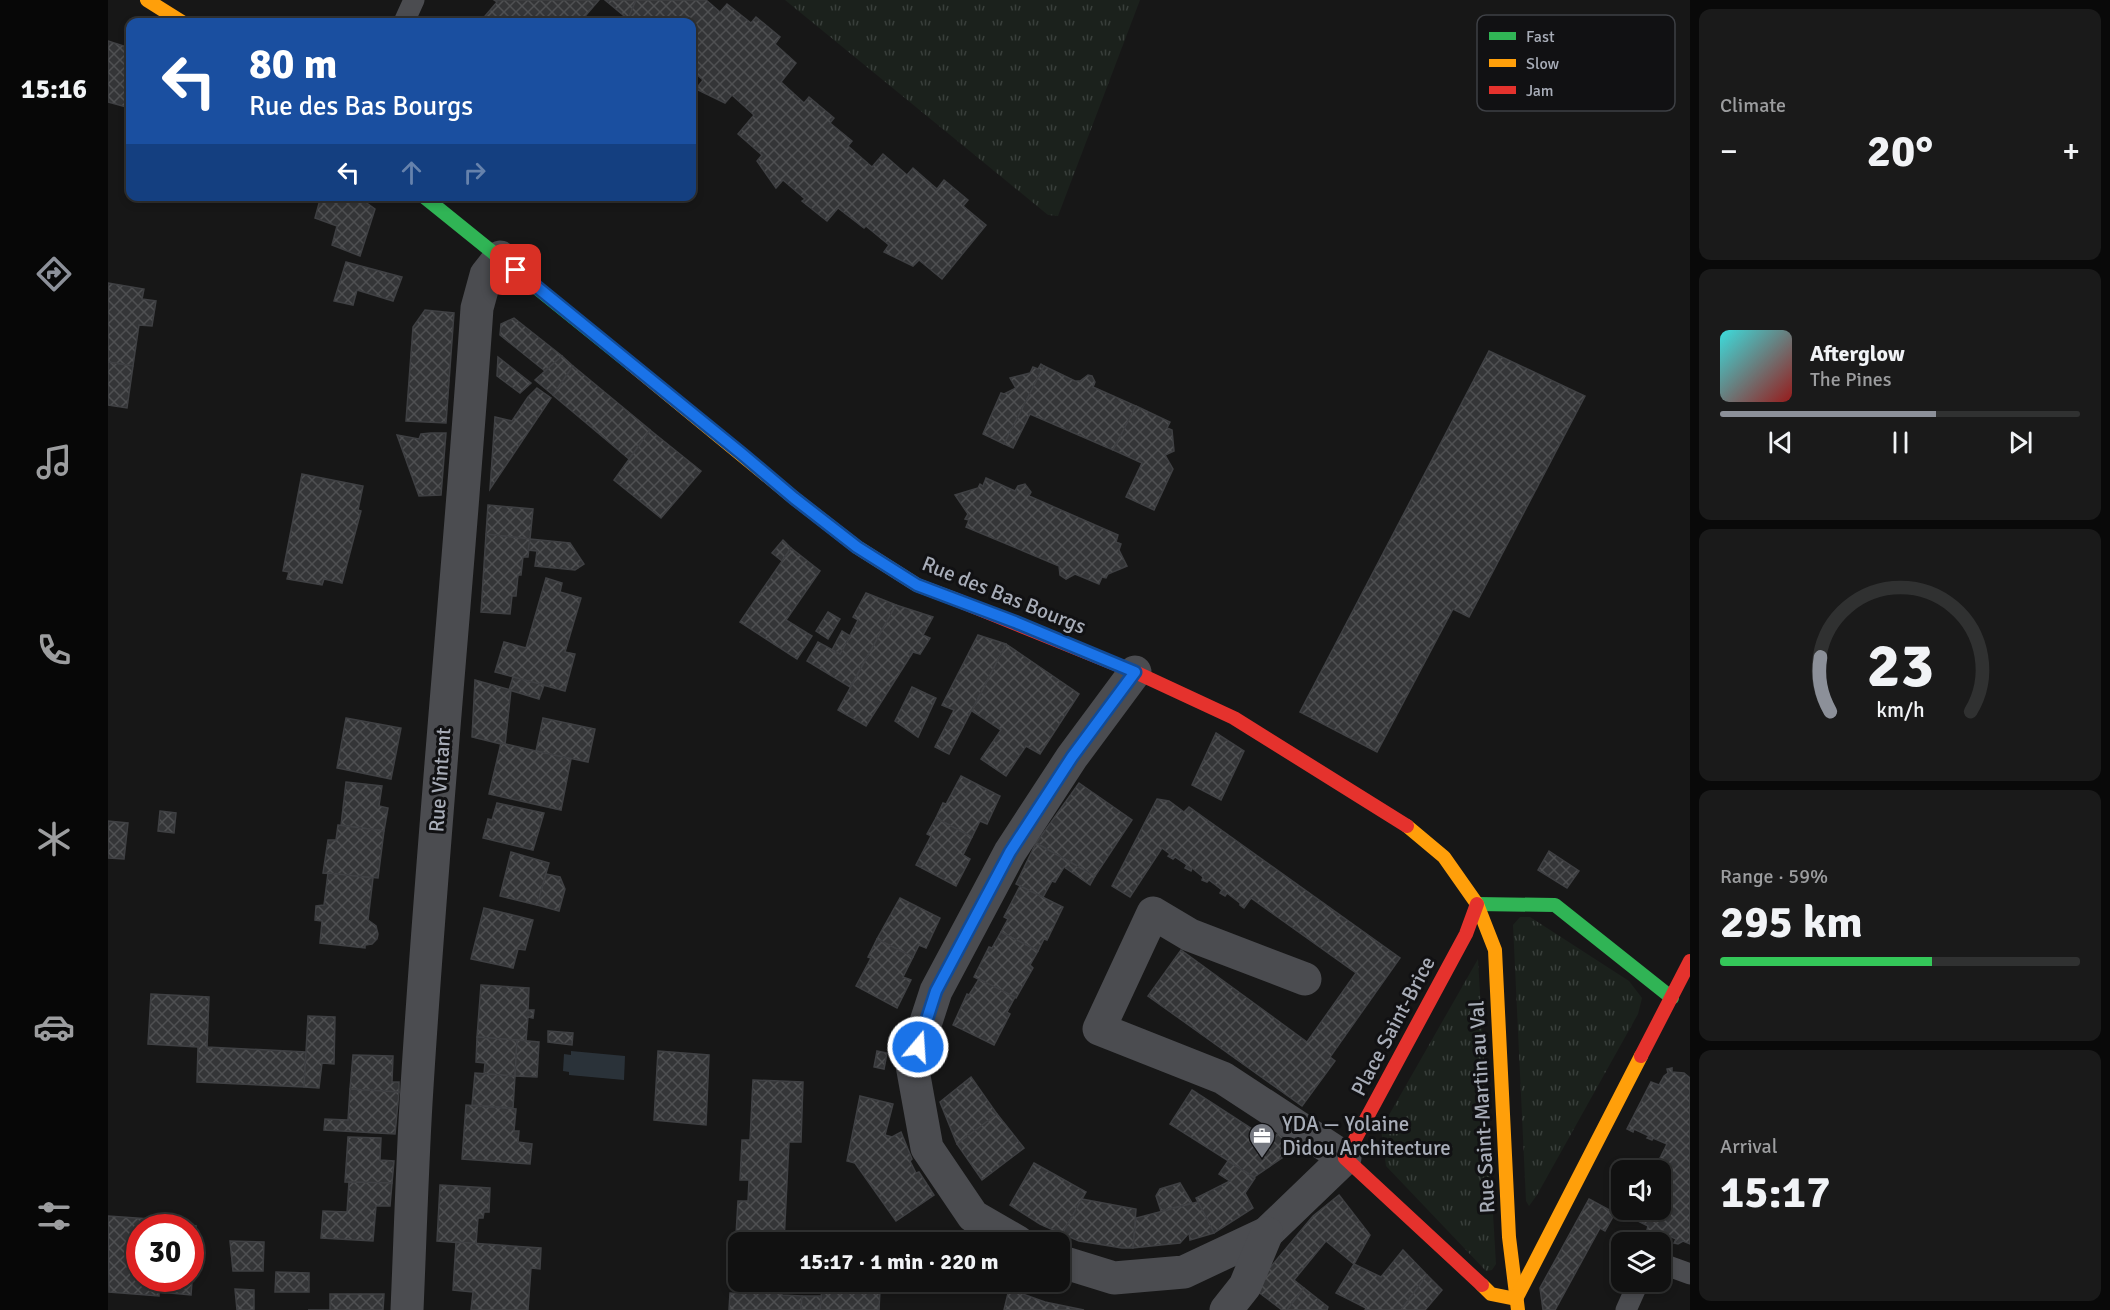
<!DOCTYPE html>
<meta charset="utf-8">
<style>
body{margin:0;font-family:Signika,sans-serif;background:#1a1a1a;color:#f1f3f6;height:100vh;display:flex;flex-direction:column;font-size:22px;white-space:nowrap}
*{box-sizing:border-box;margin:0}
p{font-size:20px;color:#9c9d9f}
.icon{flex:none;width:33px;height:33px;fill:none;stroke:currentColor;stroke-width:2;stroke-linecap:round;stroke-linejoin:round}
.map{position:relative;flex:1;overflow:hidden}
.side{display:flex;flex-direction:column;gap:9px;padding:9px;background:#090909;width:420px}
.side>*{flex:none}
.banner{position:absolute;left:18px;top:18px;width:570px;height:183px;border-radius:12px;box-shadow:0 3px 9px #0003,0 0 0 2px #303131;background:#1a4fa0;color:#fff;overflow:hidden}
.tools{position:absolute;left:1503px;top:1160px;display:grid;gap:12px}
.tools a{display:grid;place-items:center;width:60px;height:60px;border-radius:12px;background:#111;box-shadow:0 3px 9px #0003,0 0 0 2px #303131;font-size:30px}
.speed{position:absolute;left:18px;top:1214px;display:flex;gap:12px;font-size:30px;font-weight:700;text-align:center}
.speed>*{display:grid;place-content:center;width:78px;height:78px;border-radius:50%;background:#111;box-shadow:0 3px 9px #0003,0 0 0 2px #303131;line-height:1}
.speed .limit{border:9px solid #d22;background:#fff;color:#111}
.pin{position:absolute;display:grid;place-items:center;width:51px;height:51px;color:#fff;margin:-26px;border-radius:12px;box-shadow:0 3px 9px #0006}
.me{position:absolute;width:66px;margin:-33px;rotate:18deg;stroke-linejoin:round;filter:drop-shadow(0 0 4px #0008)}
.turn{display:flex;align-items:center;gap:21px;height:126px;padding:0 24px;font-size:27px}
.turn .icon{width:78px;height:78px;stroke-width:2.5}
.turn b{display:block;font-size:42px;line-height:51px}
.lanes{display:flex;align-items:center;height:57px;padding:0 24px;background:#0003;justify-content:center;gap:30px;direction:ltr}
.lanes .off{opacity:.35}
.big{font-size:45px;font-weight:800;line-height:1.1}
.side .widget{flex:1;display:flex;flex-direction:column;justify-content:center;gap:9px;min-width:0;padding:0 21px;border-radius:12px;background:#1a1a1a}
.side .dial{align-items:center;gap:0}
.dial svg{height:156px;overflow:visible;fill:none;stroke:#303131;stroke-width:7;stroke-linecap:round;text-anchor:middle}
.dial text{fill:#f1f3f6;stroke:none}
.song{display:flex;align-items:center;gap:18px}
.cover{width:72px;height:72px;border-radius:9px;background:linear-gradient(135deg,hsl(180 70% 55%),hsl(0 70% 35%))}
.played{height:6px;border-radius:3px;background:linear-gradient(90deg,#8c9099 60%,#303131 60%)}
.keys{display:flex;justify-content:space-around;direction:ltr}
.heat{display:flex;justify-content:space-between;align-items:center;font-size:33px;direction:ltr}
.charge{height:9px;border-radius:4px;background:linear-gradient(90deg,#34c759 59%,#303131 0)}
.trip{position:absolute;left:620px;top:1232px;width:342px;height:60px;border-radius:12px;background:#111;box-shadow:0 3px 9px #0003,0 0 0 2px #303131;font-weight:800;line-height:60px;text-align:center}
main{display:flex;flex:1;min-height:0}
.tab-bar{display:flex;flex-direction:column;width:108px;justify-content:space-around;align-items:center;background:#070707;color:#9c9d9f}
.tab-bar .icon{width:42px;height:42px}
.tab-bar .on{color:#8c9099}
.tab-bar b{font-size:27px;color:#f1f3f6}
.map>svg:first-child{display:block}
</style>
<main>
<nav class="tab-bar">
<b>15:16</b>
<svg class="icon on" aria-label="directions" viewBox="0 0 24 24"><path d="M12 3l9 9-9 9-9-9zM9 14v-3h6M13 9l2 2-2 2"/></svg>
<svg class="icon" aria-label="music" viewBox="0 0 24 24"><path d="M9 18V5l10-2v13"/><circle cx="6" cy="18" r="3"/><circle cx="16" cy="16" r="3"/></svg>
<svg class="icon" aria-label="phone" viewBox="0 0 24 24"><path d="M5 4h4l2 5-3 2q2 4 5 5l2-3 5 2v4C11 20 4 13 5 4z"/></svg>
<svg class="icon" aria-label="climate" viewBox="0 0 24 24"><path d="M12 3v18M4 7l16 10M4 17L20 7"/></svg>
<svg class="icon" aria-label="car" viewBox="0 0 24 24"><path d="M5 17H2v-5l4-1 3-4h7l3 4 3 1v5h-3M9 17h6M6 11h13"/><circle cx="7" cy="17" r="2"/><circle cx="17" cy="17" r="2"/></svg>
<svg class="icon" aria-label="filters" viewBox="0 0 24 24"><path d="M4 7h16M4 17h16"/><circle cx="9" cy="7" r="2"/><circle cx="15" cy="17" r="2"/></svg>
</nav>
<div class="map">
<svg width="1582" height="1310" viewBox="0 0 1582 1310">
<defs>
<pattern id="grass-tufts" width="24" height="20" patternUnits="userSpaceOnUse" patternTransform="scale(1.5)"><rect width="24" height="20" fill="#1b211c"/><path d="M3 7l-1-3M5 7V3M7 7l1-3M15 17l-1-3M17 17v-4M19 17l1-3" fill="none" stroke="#393f3b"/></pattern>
<pattern id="building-cross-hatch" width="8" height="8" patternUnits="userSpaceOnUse" patternTransform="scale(1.5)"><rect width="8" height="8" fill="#343537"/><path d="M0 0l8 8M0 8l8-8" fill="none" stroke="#4f5052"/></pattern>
</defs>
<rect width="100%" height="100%" fill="#171717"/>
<g fill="url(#grass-tufts)">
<polygon points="677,0 1032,0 950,216 940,215"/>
<polygon points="1412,917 1422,917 1521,981 1534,998 1530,1014 1429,1195 1421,1206 1418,1201 1405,925"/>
<polygon points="1370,959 1388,1264 1384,1270 1378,1271 1278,1166 1273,1129"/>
</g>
<polygon fill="#2a3239" points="463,1051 517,1056 516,1080 461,1075 461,1072 455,1071 456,1054 463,1055"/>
<g fill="url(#building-cross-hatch)" stroke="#3f4043" stroke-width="1.5" fill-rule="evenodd">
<polygon points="386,0 491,0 472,22 372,22 389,2"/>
<polygon points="497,0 528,0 520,19"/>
<polygon points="528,0 598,0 612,12 619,4 643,23 648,17 672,37 667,44 688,63 673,82 696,103 701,97 726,118 722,123 744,141 740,146 764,167 775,154 799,175 805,168 829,189 836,180 860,200 855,206 878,225 834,279 811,260 805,266 776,252 781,245 758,226 756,228 730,208 719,221 694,201 697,199 675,180 668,188 649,161 654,155 630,134 646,115 624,95 617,103 588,89 595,80 584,70 584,22 524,22 520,19"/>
<polygon points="0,41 22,48 22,108 0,102"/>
<polygon points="213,196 249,196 267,209 252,256 224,245 229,226 207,218"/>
<polygon points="238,262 294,277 285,301 249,290 245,305 226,301"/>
<polygon points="0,283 36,289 34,299 48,301 44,326 31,325 25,366 0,362"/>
<polygon points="317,310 346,313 338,423 298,421 305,327"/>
<polygon points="406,318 454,356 437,371 392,335 393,324"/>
<polygon points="1381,351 1477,396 1361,617 1345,609 1269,752 1192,712"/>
<polygon points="454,356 465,366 445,395 427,380"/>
<polygon points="390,357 423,383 412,393 389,376"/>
<polygon points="0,362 25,366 19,408 0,405"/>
<polygon points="933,364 936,366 896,444 875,434 893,393 896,394 908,388 902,378 922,373 925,367 930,369"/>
<polygon points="465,366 542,430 521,459 445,395"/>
<polygon points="936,366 967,381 972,381 980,375 984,376 987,382 985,387 1028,406 1005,450 922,414 905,448 896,444"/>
<polygon points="429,388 443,398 382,489 387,417 404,421 420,397"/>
<polygon points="1028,406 1062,422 1059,428 1064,430 1066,451 1057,455 1065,469 1046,510 1018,497 1034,463 1005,450"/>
<polygon points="542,430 593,471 553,518 506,480"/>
<polygon points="323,433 338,433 333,495 311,496 289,435 311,439 313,434"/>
<polygon points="194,474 255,486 250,510 253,511 234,583 216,579 214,585 179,579 181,572 175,571"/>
<polygon points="878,478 907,491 910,486 917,484 923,492 921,496 1010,535 1008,542 1013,544 1011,550 1019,566 1000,574 998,578 994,577 991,584 967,574 958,579 952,575 951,566 858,527 861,520 857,519 860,514 847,495 870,488 872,484 875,486"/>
<polygon points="380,505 425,509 422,539 378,534"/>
<polygon points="378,534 422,539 420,557 415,557 413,575 410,575 408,596 404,596 402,614 373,612"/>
<polygon points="422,539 462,543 476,564 467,570 427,566 429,551 420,550"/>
<polygon points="675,540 683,548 674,561 664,553"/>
<polygon points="683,548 712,571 678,620 704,636 689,659 632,622"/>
<polygon points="438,578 454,583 452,592 473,598 457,652 467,654 457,691 387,672 396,642 418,648"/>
<polygon points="758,593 788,605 742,687 699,661 710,642 732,654 750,620 745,617"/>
<polygon points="788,605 825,617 815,635 822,638 812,654 805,652 758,726 730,710"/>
<polygon points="720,612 732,619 720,639 708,631"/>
<polygon points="734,631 742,636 732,654 724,650"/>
<polygon points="870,635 898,644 841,754 827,747 846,710 834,705"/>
<polygon points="898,644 971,694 932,754 918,746 898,776 873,759 893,730 864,711"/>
<polygon points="405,677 436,685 431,699 401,690"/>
<polygon points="367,680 403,690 397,745 364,737"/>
<polygon points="804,687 828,698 810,737 787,721"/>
<polygon points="238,718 293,728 283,779 229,768"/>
<polygon points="435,718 487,729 480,762 428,751"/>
<polygon points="1108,733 1136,751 1113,800 1084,785"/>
<polygon points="393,743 463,759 453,810 381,794"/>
<polygon points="853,776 892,796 879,824 872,821 864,837 828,818 835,803 838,804"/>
<polygon points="238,782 274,786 271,806 280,808 276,831 233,825"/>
<polygon points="971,783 1024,820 987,876 928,843"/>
<polygon points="1049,799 1061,801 1076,812 1081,807 1292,958 1222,1057 1227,1061 1194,1106 1040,996 1073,950 1199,1042 1248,973 1143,898 1136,908 1132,905 1132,903 1119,893 1117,896 1112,893 1114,890 1101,880 1099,882 1094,880 1095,877 1084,868 1083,871 1077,868 1079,865 1067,857 1065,859 1060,856 1062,854 1054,848 1022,897 1004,886"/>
<polygon points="389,803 436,813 425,850 375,838 380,819 384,820"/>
<polygon points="52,811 68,813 66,833 50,831"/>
<polygon points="828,818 864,837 855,855 862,859 848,886 808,865 823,836 819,834"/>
<polygon points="0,821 20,823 16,859 0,858"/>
<polygon points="230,825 276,831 270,878 215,873 220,840 228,840"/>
<polygon points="928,843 987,876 982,885 956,867 947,882 944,881 935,897 908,884"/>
<polygon points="1441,851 1471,871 1459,888 1430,870"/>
<polygon points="403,852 441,863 429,905 392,896"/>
<polygon points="220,873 265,878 260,920 268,926 270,934 269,939 264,944 257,945 257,948 212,943 214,921 207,920 208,906 216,905"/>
<polygon points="438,874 452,877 457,889 451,911 429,905"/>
<polygon points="912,886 955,907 939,940 936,939 930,951 893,932 900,919 896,917"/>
<polygon points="792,898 832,918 818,948 811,945 805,957 769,939"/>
<polygon points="376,908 425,920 417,950 410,949 405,968 363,959"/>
<polygon points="893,932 930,951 922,965 925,968 908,998 866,977 881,947 884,948"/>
<polygon points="769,939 805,957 795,977 803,980 789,1008 748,986 763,958 760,957"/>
<polygon points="871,979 907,997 899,1012 902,1014 886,1045 845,1025 859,994 861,995"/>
<polygon points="373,985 421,988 420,1010 426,1010 425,1018 420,1017 418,1041 369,1037"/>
<polygon points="43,994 101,997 99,1047 198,1052 196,1087 89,1082 90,1047 40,1044"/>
<polygon points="200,1016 227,1017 226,1064 214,1063 211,1088 196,1087"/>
<polygon points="440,1031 465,1033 464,1045 440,1042"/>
<polygon points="369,1037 409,1040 407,1076 376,1074 377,1063 368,1062"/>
<polygon points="409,1040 431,1042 429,1077 407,1076"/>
<polygon points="550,1051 601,1055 598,1125 546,1120"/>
<polygon points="769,1051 779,1053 776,1069 766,1067"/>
<polygon points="245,1055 285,1056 284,1082 291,1082 291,1092 242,1089"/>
<polygon points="1564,1068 1564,1072 1576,1073 1582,1078 1582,1244 1575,1241 1570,1244 1566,1243 1568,1239 1555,1233 1551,1241 1542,1240 1538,1234 1540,1226 1526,1219 1525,1221 1521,1219 1522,1217 1520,1216 1526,1209 1552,1209 1552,1170 1546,1170 1559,1144 1545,1138 1544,1140 1539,1138 1541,1136 1526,1129 1525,1132 1519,1129 1543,1082 1551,1085 1556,1076 1560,1073 1559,1069"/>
<polygon points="367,1073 407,1076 405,1108 364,1105"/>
<polygon points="863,1077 889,1114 849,1144 832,1102"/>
<polygon points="645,1080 695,1082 693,1142 681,1142 676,1242 638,1242 638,1235 628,1235 630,1201 640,1201 641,1180 632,1180 634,1140 642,1140"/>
<polygon points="242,1089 291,1092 287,1134 216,1130 217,1119 240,1120"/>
<polygon points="1084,1090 1164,1142 1173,1128 1196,1143 1146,1177 1062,1124"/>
<polygon points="752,1096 785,1104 777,1135 784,1137 793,1132 804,1159 802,1161 808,1173 811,1172 826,1195 788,1221 747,1163 739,1161"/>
<polygon points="358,1105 408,1109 406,1131 411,1131 410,1142 424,1144 422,1164 354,1159"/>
<polygon points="889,1114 916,1148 874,1180 849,1144"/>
<polygon points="240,1137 273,1138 272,1160 286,1161 284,1183 237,1182"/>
<polygon points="1120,1161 1147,1178 1137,1193 1145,1208 1106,1233 1088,1198 1122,1181 1111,1174"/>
<polygon points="926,1163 978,1192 954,1234 932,1224 902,1205"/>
<polygon points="241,1182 284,1183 282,1206 268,1206 265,1241 213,1238 215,1211 239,1212"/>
<polygon points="1072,1183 1084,1203 1053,1211 1048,1196 1052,1189"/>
<polygon points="332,1185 382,1188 381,1212 376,1212 375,1218 370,1218 368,1244 329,1241"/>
<polygon points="1231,1195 1262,1235 1246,1264 1218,1241 1186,1280 1196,1288 1179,1310 1174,1310 1145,1288 1205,1216"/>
<polygon points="974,1199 1028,1209 1025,1248 1014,1248 971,1241 954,1234"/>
<polygon points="1481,1199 1507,1213 1497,1231 1492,1228 1447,1310 1435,1310 1432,1288"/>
<polygon points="1090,1202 1106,1233 1082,1240 1081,1233 1072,1243 1025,1248 1028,1218"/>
<path d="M 0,1216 L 56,1220 L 56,1223 L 88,1226 L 83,1295 L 51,1292 L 51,1296 L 1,1292 ZM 32,1227 L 82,1227 L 82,1278 L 32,1278 Z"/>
<polygon points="122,1241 156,1242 155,1271 125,1271"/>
<polygon points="348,1242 433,1248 432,1269 423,1268 420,1310 363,1310 365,1292 345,1290"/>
<polygon points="1295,1250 1319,1275 1293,1310 1257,1310 1258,1308 1228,1293 1246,1264 1273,1277"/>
<polygon points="168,1272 201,1273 201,1292 167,1292"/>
<polygon points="1319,1275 1334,1290 1317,1310 1293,1310"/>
<polygon points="637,1281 674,1281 674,1295 694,1296 693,1310 621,1310 622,1293 636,1294"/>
<polygon points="734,1281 751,1281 751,1289 772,1290 771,1310 712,1310 714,1288 733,1289"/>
<polygon points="1196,1288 1220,1307 1219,1310 1179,1310"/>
<polygon points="127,1289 146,1290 146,1310 129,1310"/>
<polygon points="901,1289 937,1302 976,1310 896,1310"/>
<polygon points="222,1294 276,1294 275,1310 200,1310 222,1310"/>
<polygon points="694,1296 713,1296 712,1310 693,1310"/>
</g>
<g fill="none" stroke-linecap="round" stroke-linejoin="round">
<g stroke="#4b4c50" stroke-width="21">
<polyline points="296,22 306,0"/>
<polyline points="1552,1263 1582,1274"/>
<polyline points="1518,1310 1531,1281"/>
</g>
<g stroke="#4b4c50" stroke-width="33">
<polyline points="910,1242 865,1216 819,1148 804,1065 828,991 902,852 964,757 1027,672"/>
<polyline points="951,1261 1006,1278 1076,1272 1159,1233 1237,1158 1115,1078 991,1029 1045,913 1082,935 1197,979"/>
<path d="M 299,1310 C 302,1241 304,1172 308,1103 C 324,838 351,573 369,308 L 378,275 L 392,257"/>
<polyline points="1118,1310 1137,1286 1159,1233"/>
</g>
<g stroke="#30b455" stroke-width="14">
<polyline points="315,196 523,364"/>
<polyline points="1369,904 1447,905 1564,998"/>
</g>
<g stroke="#ff9f0a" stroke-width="14">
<polyline points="39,0 74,22"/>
<polyline points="523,364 686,498 749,547 809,585 849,600"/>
<polyline points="1299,826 1336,857 1369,904 1387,950 1401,1237 1410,1310"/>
<polyline points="1374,1285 1383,1294 1408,1299 1533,1056"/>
</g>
<g stroke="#e5322d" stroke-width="14">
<polyline points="849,600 1027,672 1126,718 1299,826"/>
<polyline points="1369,904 1358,934 1237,1158 1374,1285"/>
<polyline points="1533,1056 1582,961"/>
</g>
</g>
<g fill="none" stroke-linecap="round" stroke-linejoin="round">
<g stroke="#114b97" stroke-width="15">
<polyline id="route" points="408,270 634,454 686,498 749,547 809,585 907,622 1027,672 964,757 902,852 828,991 810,1047"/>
</g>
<use href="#route" stroke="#1a73e8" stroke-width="10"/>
</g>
<defs>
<g id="office-pin" transform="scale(1.35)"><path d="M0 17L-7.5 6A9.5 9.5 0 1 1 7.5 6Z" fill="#757880" stroke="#111113"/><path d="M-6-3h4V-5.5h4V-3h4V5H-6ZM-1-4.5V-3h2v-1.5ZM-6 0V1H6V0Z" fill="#fff"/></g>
</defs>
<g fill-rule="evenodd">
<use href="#office-pin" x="1154" y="1136"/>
</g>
<g text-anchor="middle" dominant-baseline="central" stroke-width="6" stroke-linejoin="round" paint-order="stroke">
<g font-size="21" fill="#a8adb8" stroke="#111113">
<text transform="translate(896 595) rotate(22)">Rue des Bas Bourgs</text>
<text transform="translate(332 780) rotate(-86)">Rue Vintant</text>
<text transform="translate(1285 1026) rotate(-62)">Place Saint-Brice</text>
<text transform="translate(1374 1107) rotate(-93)">Rue Saint-Martin au Val</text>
</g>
<g font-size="21" fill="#a8adb8" stroke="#111113" text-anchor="start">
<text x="1174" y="1124">YDA — Yolaine<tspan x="1174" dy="24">Didou Architecture</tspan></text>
</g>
</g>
<rect x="1369" y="15" width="198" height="96" rx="9" fill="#111113" stroke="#3e4045" stroke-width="1.5"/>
<rect x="1381" y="32" width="27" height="8" fill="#30b455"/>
<rect x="1381" y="59" width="27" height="8" fill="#ff9f0a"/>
<rect x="1381" y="86" width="27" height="8" fill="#e5322d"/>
<g font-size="16" fill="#a8adb8">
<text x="1418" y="42">Fast</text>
<text x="1418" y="69">Slow</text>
<text x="1418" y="96">Jam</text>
</g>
</svg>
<div class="tools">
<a><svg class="icon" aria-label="sound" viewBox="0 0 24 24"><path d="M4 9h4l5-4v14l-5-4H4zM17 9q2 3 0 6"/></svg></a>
<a><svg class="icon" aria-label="layers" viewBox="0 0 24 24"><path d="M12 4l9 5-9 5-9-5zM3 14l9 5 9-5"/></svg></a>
</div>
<div class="speed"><div class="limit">30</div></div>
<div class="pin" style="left:408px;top:270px;background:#d93025"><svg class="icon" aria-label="arrive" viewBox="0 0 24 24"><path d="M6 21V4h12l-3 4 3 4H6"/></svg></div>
<svg class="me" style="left:810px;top:1047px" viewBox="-20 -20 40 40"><circle r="17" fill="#1a73e8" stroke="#fff" stroke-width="3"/><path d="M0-11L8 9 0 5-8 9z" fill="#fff"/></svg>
<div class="trip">15:17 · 1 min · 220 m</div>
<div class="banner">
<div class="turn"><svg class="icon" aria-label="left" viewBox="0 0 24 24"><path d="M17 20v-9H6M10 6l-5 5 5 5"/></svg><div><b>80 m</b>Rue des Bas Bourgs</div></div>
<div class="lanes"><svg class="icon" aria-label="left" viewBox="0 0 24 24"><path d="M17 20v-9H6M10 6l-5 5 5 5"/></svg><svg class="icon off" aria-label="ahead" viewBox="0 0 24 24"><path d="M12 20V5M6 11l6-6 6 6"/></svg><svg class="icon off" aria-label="right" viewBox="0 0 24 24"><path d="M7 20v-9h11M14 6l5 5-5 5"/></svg></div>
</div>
</div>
<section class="side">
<div class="widget"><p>Climate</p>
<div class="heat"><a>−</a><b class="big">20°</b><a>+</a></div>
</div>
<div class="widget">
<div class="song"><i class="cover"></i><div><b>Afterglow</b><p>The Pines</p></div></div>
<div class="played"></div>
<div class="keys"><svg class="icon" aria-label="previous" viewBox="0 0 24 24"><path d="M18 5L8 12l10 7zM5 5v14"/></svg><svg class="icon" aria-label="pause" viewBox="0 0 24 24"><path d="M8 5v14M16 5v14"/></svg><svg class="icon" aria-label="next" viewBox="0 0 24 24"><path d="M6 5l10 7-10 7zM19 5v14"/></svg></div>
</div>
<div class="widget dial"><svg viewBox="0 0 100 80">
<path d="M14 69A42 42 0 1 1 86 69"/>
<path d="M14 69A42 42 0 0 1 9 41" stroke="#8c9099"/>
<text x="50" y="56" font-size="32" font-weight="700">23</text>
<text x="50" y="72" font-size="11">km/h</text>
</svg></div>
<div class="widget"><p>Range · 59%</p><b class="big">295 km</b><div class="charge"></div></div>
<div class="widget"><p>Arrival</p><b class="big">15:17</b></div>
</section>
</main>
